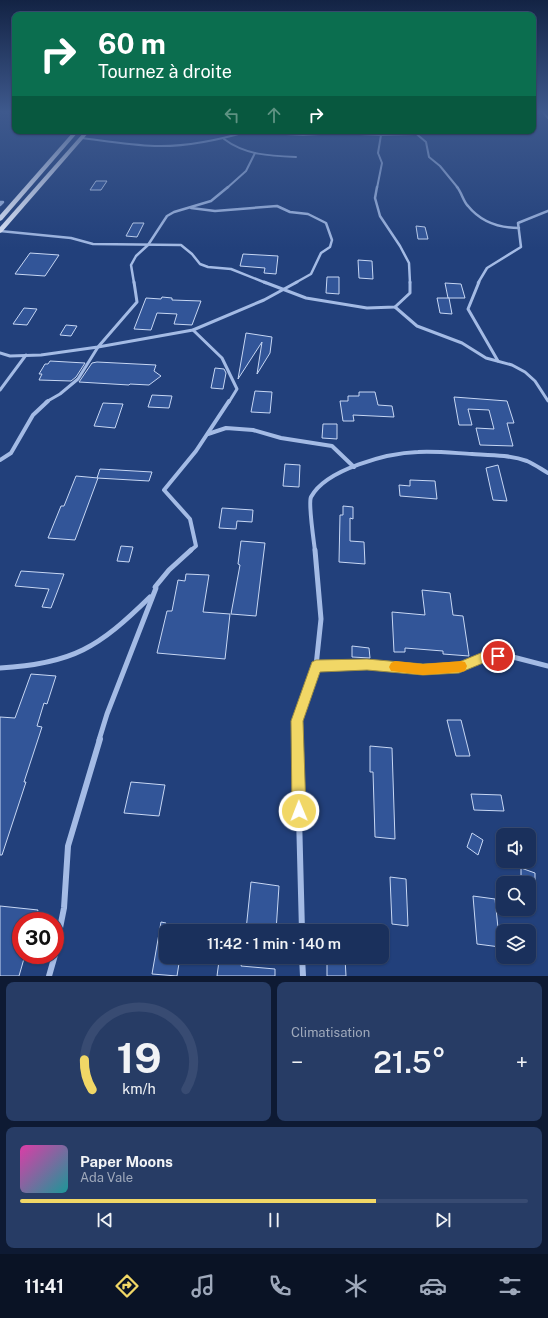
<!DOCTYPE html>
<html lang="fr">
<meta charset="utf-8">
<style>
body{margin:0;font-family:"Public Sans",sans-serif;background:#273c65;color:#f1f3f6;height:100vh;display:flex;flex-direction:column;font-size:15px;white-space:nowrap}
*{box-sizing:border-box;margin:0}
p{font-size:13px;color:#9fa9bb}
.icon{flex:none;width:22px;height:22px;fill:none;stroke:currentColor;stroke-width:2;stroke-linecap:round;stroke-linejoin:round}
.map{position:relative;height:976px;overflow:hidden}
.side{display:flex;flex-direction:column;gap:6px;padding:6px;background:#0e1a33;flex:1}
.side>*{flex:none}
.guide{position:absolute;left:12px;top:12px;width:524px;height:122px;border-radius:8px;box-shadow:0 1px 3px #0004,0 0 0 1px #384b72;background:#0b6e4f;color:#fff;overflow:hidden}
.fabs{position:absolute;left:496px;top:828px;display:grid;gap:8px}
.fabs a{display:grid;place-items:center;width:40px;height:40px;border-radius:8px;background:#1a305c;box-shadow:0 1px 3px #0004,0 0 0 1px #384b72;font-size:20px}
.speed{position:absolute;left:12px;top:912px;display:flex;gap:8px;font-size:20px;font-weight:700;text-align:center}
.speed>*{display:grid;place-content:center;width:52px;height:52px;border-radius:50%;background:#1a305c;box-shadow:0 1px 3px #0004,0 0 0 1px #384b72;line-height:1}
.speed .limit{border:6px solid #d22;background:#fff;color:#111}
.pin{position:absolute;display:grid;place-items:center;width:34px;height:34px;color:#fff;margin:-17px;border:2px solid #fff;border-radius:50%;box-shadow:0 1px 4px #0007}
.me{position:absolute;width:44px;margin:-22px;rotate:359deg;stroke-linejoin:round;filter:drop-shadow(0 0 3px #0008)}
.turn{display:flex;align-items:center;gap:14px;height:84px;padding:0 20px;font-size:18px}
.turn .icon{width:52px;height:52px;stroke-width:2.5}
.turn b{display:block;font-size:28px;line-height:34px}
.lanes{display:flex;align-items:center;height:38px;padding:0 20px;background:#0003;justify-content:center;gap:20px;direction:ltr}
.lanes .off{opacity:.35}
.big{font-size:30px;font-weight:600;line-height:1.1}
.side .card{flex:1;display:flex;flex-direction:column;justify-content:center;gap:6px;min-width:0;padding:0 14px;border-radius:8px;background:#273c65}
.side .dial{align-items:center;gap:0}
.dial svg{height:104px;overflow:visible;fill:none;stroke:#384b72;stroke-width:7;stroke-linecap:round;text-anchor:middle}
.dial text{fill:#f1f3f6;stroke:none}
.song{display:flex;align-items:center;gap:12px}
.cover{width:48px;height:48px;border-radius:6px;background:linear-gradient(135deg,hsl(320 70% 55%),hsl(180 70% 35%))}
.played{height:4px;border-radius:2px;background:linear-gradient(90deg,#f1d766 70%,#384b72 70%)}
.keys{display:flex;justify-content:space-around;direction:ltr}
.heat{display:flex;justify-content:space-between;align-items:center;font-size:22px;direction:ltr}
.side .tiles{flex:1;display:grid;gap:6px;grid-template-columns:1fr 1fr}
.card:last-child{grid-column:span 2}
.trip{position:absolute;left:159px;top:924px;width:230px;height:40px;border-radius:8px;background:#1a305c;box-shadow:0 1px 3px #0004,0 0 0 1px #384b72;font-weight:600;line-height:40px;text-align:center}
.tabs{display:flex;height:64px;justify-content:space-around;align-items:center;background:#0a1325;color:#9fa9bb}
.tabs .icon{width:28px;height:28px}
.tabs .active{color:#f1d766}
.tabs b{font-size:18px;color:#f1f3f6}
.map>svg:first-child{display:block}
</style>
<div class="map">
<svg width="548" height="976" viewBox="0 0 548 976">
<rect width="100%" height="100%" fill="#22407b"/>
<g fill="#325598" stroke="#c7d7f4">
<polygon points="96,181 107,181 101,190 90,190"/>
<polygon points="133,223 144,223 137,237 126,236"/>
<polygon points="416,226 425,227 428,239 418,239"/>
<polygon points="30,253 59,255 45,276 15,274"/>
<polygon points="243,254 278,256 276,274 264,273 265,268 240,266"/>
<polygon points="358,260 372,261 373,279 359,278"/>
<polygon points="327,277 339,277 339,294 326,293"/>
<polygon points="445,283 461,284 465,298 448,298"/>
<polygon points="162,297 172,298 172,300 201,301 192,325 174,324 177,314 157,313 151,330 134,329 146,298 161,299"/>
<polygon points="437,298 449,298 452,314 440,313"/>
<polygon points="24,308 37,309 27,325 13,324"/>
<polygon points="66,325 77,326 71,336 60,335"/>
<polygon points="246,333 272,337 270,353 257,374 262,342 238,379"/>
<polygon points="50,361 85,363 76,377 71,381 39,380 42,374 39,374 45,364 48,364"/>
<polygon points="97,362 156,365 154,371 161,376 149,385 130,384 129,385 79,382 92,363"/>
<polygon points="215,368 224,369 226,373 223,389 211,388"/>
<polygon points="255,391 272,392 270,413 251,412"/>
<polygon points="359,392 375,392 378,405 392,406 394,417 353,415 354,421 343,421 340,401 348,401 348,396 359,396"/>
<polygon points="152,395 172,396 169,408 148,407"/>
<polygon points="454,397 507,401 514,423 507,423 513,446 480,445 476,428 494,429 489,410 468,409 472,425 459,425"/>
<polygon points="103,403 123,404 115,428 94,426"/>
<polygon points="323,424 337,424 337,439 322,438"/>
<polygon points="285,464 300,465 299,487 283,486"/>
<polygon points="498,465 507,501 493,500 486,468"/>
<polygon points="100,469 152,472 149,481 97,478"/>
<polygon points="76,476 98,478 75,540 48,538 61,506 64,506"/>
<polygon points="410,480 435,481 437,499 400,496 399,485 410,486"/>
<polygon points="343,506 353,507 353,519 350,518 350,541 364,542 365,564 339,562 340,515 343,515"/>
<polygon points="222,508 253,510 252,522 237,521 236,529 219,528"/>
<polygon points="241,541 265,543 256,616 231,614 240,565 238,564"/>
<polygon points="121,546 133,547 129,562 117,561"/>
<polygon points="21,571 64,574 51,608 42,607 49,589 15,586"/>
<polygon points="186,574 209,575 203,612 230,614 225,659 157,653 167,611 172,611 178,580 185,581"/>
<polygon points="422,590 450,593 453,615 463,616 469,656 443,654 443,651 405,648 405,652 394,652 392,612 425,615"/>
<polygon points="352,646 369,648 370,658 352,657"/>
<polygon points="31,674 56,676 47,704 44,703 37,726 42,727 24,782 26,782 2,855 0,855 0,717 15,718"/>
<polygon points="447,720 461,720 470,756 456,756"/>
<polygon points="370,746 392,748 395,839 375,837 373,772 370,772"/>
<polygon points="131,782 165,785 159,816 124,813"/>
<polygon points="471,794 501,795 504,811 474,810"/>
<polygon points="472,833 483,840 478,855 467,847"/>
<polygon points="521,868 535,873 535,883 521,883"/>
<polygon points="390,877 406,879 408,926 392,924"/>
<polygon points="251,882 279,886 276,931 246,930"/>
<polygon points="473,896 495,899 500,947 477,944"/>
<polygon points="0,906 38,910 35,921 21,921 21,955 25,955 19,976 0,976"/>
<polygon points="161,922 166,923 166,957 180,957 177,976 152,974"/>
<polygon points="327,957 345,958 346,976 327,976"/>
<polygon points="219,961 242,963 241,966 275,969 275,976 217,976"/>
</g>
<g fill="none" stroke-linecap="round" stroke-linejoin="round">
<g stroke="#a4bbe5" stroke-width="2">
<polyline points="543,112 548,118"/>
<polyline points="413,131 426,142 429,157 440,166 458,188"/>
<polyline points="248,132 303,135 337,133 381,135 417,134 425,131"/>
<path d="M 82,138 C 106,141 131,145 155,146 C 187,147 219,140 249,131"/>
<path d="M 224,139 C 245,155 270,156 296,157"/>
<polyline points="227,188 246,171 255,153"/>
<polyline points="377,188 382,163 378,153 381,135"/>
</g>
<g stroke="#a4bbe5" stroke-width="2.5">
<polyline points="377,187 375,198 380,216 400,246 409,263 410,283"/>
<path d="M 457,187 C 462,193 463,201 468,206 C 481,222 499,228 519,228"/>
<polyline points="0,202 3,202 0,205"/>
<polyline points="191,208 215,211 277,206 290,212 308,214 326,223 332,240 330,247 321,253 311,274 295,283"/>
<polyline points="0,231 71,238 93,244 181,245 192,254 200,264 208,267 231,269 266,283"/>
<polyline points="134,283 131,265 136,256 148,245 167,216 174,212 211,201 228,187"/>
<polyline points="478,283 487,268 521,247 518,223 548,211"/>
</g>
<g stroke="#a4bbe5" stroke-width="3">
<polyline points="264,282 306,298 367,308 395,307 410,293 410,282"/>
<polyline points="479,282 468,309 498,361"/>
<polyline points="395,307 417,326 462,343 486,358 512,365 525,372 535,381 548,401"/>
<polyline points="193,330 222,358 237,389 229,402"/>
<polyline points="0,353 10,356 41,355 98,347 193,330 264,300 297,282"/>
<polyline points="0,390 26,355"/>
<polyline points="46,402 60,394 78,379 98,347 137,302 134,282"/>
</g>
<g stroke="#a4bbe5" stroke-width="4">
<polyline points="208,434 226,428 253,430 281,438 332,446 354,467"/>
<polyline points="0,460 11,453 33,415 48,401"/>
<polyline points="190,551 196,546 190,519 164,490 196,451 229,401"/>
<path d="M 315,551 C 314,542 308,503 311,497 C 326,469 388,453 418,452 C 436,451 454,453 472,454 C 490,455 510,455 527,461 C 534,464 541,469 548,473"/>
</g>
<g stroke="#a4bbe5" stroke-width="5">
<polyline points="316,666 367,664 423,669 459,667 488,655 509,656 548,666"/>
<path d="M 0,668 C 73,664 99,647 150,597"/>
<polyline points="99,740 107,714 156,588 155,587 169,570 191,550"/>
<polyline points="297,740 297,721 316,666 321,619 315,550"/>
</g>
<g stroke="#a4bbe5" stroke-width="6">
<polyline points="297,739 302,931"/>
<polyline points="55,953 64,908 68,846 100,739"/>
<polyline points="302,957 303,976"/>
<polyline points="49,976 55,955"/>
</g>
<g fill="#e5ecfd" fill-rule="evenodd">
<polygon points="74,131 79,131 2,220 0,221 0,215"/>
<polygon points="85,131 90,131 2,232 0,233 0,227"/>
</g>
</g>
<linearGradient id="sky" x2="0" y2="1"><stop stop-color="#132344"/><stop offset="0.45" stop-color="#3e598d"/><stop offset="1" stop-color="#3e598d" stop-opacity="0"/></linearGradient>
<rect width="548" height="249" fill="url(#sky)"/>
<polygon fill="#f1d766" stroke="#9d8c42" points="488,650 502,652 504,656 502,660 498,662 488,661 459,673 423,675 367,670 320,672 303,721 306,811 304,816 299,818 294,816 292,811 291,721 312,662 316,660 367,659 423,664 459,662"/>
<polygon fill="#f59e0b" points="395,661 423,664 461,661 465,662 467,666 465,671 461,672 423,675 391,671 389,667 391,663"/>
</svg>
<div class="fabs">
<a><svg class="icon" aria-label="sound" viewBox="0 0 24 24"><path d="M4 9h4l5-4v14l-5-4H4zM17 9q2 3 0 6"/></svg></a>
<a><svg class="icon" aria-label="search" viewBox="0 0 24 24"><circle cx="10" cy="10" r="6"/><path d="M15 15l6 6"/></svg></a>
<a><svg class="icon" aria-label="layers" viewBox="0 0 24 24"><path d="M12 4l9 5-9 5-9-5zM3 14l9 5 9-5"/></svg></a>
</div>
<div class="speed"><div class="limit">30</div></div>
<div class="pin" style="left:498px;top:656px;background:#d93025"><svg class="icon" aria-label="arrive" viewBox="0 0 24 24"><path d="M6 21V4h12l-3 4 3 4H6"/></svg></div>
<svg class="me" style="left:299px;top:811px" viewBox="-20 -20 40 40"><circle r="17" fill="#f1d766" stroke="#fff" stroke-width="3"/><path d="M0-11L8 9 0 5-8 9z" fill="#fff"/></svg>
<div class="trip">11:42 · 1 min · 140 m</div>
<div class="guide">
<div class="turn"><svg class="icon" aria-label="right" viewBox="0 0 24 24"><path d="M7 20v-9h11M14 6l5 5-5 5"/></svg><div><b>60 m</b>Tournez à droite</div></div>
<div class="lanes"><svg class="icon off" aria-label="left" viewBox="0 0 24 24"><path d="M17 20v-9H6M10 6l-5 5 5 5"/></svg><svg class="icon off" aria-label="ahead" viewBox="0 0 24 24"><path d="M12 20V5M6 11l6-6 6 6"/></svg><svg class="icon" aria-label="right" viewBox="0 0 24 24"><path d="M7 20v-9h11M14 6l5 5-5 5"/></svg></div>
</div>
</div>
<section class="side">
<div class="tiles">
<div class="card dial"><svg viewBox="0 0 100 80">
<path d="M14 69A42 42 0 1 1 86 69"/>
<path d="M14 69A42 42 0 0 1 8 46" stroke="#f1d766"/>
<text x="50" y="56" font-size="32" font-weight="700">19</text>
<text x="50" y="72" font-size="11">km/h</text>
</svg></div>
<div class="card"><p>Climatisation</p>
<div class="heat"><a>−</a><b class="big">21.5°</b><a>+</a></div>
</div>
<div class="card">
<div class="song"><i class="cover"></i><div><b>Paper Moons</b><p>Ada Vale</p></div></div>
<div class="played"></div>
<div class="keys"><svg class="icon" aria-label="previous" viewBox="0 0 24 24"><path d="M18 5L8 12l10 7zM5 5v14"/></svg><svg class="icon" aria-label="pause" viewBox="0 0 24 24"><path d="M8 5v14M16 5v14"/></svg><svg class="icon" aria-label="next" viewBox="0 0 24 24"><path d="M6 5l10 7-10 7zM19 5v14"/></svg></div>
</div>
</div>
</section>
<nav class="tabs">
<b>11:41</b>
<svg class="icon active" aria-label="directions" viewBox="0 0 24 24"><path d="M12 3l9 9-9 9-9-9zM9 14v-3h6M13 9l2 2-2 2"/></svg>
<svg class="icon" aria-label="music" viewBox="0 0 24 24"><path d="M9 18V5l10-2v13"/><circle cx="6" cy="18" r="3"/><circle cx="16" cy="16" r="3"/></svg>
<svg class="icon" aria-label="phone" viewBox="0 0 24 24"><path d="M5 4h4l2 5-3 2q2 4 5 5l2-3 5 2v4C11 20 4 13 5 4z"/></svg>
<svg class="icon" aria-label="climate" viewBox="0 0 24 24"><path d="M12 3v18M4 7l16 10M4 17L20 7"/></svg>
<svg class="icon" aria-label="car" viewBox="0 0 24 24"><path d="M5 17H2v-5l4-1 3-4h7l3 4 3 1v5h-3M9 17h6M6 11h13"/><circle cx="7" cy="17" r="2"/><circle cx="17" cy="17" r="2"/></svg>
<svg class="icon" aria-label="filters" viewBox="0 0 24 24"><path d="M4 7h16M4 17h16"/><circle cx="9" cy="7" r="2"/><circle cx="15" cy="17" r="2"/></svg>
</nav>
